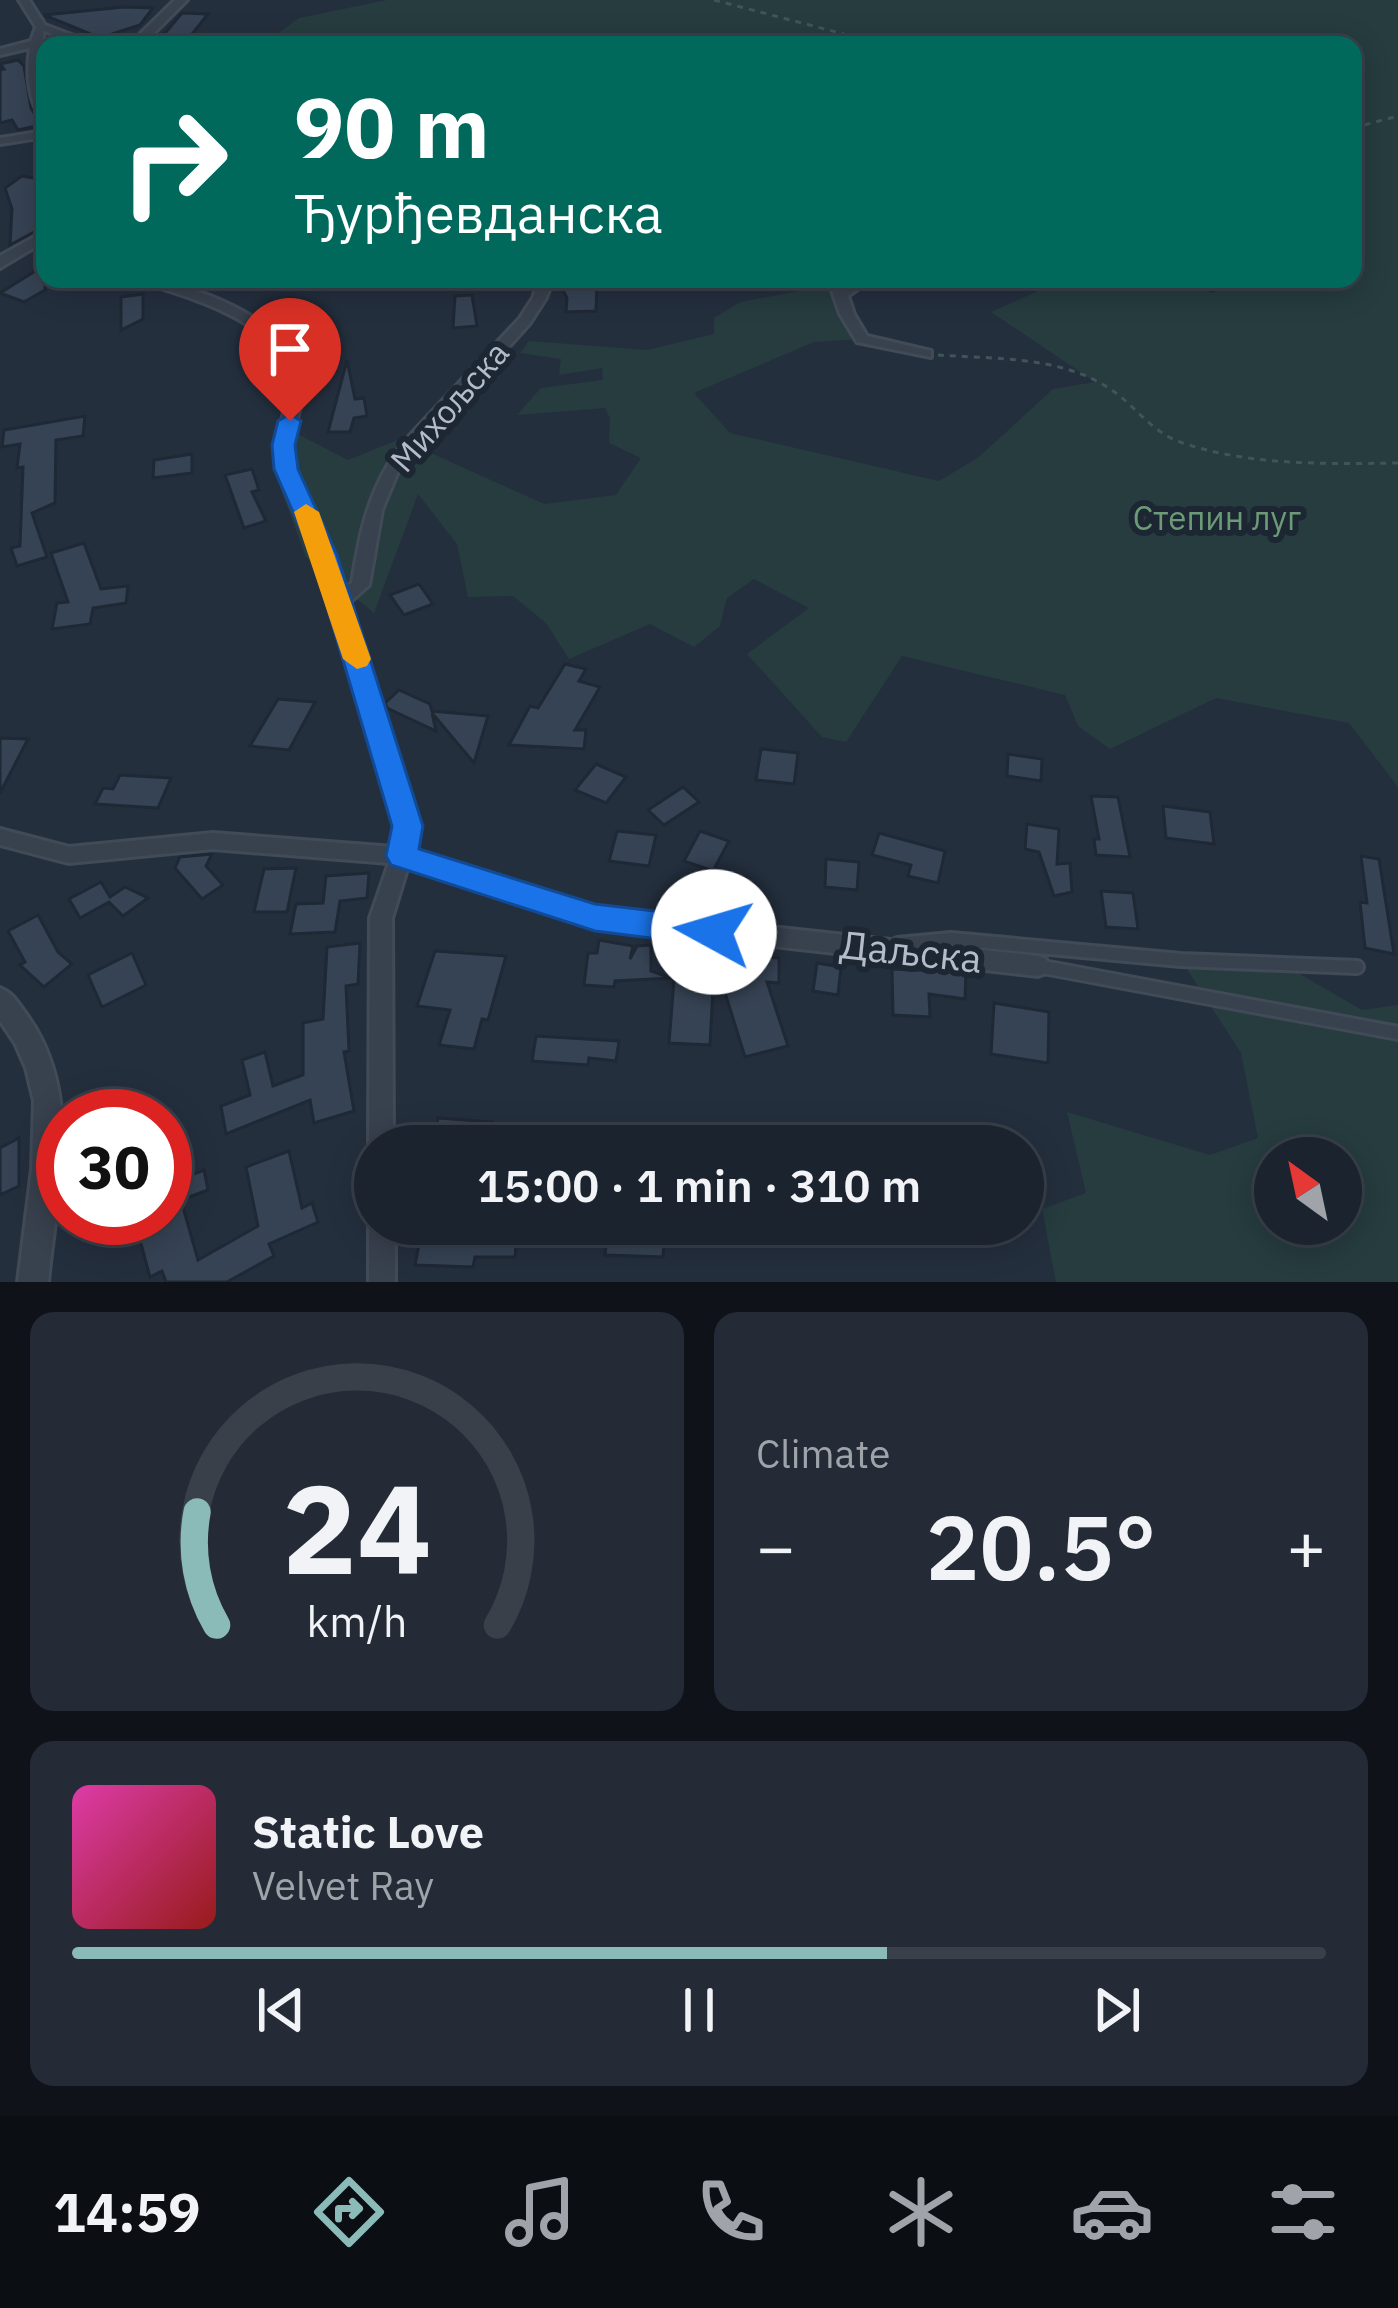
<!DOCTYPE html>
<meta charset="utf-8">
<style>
body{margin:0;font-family:"IBM Plex Sans",sans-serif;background:#242b36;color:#f1f3f6;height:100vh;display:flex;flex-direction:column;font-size:45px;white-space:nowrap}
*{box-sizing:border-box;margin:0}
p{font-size:39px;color:#a0a4aa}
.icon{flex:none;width:66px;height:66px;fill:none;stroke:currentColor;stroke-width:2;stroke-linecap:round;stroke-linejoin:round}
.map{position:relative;height:1282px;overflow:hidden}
.side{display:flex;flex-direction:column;gap:30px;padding:30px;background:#0f1319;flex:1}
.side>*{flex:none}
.hud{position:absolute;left:36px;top:36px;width:1326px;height:252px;border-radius:24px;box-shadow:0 6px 30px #0003,0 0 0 3px #39404a;background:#00695c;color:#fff;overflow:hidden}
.needle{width:78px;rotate:327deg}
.controls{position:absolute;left:1254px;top:1137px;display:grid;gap:24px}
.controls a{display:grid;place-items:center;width:108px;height:108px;border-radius:50%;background:#1b232e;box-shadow:0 6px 30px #0003,0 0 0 3px #39404a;font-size:60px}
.speed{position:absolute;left:36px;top:1089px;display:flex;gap:24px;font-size:60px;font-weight:700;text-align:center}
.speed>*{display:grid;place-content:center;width:156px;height:156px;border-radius:50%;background:#1b232e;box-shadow:0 6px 30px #0003,0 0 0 3px #39404a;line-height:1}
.speed .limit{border:18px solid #d22;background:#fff;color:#111}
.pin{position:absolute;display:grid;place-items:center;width:102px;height:102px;color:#fff;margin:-123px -51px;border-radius:50% 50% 50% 0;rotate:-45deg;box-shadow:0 0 12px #0007}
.pin .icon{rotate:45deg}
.me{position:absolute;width:132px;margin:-66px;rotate:276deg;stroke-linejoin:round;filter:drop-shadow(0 0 9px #0008)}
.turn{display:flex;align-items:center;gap:42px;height:252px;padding:0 60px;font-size:54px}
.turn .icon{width:156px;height:156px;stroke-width:2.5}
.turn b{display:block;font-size:84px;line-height:102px}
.big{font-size:90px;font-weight:600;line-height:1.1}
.side .card{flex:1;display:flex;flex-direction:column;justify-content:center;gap:18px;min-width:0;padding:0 42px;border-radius:24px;background:#242b36}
.side .dial{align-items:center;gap:0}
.dial svg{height:312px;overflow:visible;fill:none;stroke:#39404a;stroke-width:7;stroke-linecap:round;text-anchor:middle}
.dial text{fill:#f1f3f6;stroke:none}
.song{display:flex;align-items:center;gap:36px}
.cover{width:144px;height:144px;border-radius:18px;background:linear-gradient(135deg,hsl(320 70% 55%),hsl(0 70% 35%))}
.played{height:12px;border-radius:6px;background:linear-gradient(90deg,#8bbbb9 65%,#39404a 65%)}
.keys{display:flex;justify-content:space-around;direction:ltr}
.heat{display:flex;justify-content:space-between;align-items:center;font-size:66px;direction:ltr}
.side .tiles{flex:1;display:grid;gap:30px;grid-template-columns:1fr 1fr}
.card:last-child{grid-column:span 2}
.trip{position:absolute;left:354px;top:1125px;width:690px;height:120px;border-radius:60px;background:#1b232e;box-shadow:0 6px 30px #0003,0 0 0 3px #39404a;font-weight:600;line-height:120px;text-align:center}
.tabs{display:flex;height:192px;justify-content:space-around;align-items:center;background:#0b0e12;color:#a0a4aa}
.tabs .icon{width:84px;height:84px}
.tabs .active{color:#8bbbb9}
.tabs b{font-size:54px;color:#f1f3f6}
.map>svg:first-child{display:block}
</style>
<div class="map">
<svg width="1398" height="1282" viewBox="0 0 1398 1282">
<rect width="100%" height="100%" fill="#242f3e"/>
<g fill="#263c3f" fill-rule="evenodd">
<polygon points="387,0 1398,0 1398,787 1349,723 1216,698 1110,749 1078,726 1065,695 902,656 846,742 822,737 747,654 809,608 754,579 727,598 720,626 694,647 650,624 569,659 546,623 513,596 468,597 457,544 418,494 374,613 306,557 273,468 288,429 348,460 400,439 544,504 616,495 641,458 609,443 610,418 605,408 517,415 541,388 603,380 602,368 559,375 561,359 520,353 529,341 647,350 714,334 714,318 740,302 837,284 862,339 814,342 694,393 730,433 939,481 979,457 1053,389 1095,382 991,312 1065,279 1166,279 1213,293 1235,279 1353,279 1353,45 262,45 299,18"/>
<path d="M 1181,960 L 1279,962 L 1362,1010 L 1398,1005 L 1398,1282 L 1056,1282 L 1042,1209 L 1086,1193 L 1067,1112 L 1210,1155 L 1258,1138 L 1241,1053 ZM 1275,1158 L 1341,1158 L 1341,1224 L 1275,1224 Z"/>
</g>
<g fill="#364354" stroke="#1f2835" stroke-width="3">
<polygon points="124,7 153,8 140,25 100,38 44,15"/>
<polygon points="182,13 208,14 185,43 155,45"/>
<polygon points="18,60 24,66 31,108 41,125 18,130 12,120 0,123 0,70 4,69 0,64"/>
<polygon points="22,176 45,180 45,226 10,245 12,209 5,188"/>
<polygon points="45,265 45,290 24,302 0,293"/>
<polygon points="557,279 597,282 596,311 566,312 567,298"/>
<polygon points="143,294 143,319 121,330 121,297"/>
<polygon points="472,295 477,326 453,328 455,296"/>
<polygon points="347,360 355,399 364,398 367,416 354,418 350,432 328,432"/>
<polygon points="85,416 83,436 56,440 55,503 32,513 47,557 17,566 11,548 20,546 23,467 17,468 20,444 2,447 4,430"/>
<polygon points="192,454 192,473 153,478 154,460"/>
<polygon points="252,469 259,490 252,492 266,521 244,528 225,475"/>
<polygon points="84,543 101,589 128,586 126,603 93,608 90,624 52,629 57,603 68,602 51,553"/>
<polygon points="419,584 433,604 404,615 390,595"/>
<polygon points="565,664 586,669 579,681 600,687 575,730 586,730 584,749 509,745 530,706 538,708"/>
<polygon points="399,690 430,704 432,711 488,716 474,763 432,713 436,731 387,708 385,703"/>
<polygon points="278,699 315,702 289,750 250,746"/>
<polygon points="0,738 28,739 0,793"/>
<polygon points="761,749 798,753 794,784 756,780"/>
<polygon points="1008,754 1042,759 1041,781 1007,776"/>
<polygon points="596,764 626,777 606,803 575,790"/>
<polygon points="120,775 171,778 158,808 95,804 103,788 113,789"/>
<polygon points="683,787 699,802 664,825 648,810"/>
<polygon points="1091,796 1118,797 1130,857 1096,855 1094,839 1099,839"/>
<polygon points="1163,806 1210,812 1214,844 1166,838"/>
<polygon points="1027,824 1059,829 1057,864 1070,863 1072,892 1054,896 1039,852 1025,849"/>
<polygon points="617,831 656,835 649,866 609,861"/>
<polygon points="700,831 729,841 713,871 684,861"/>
<polygon points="879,833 945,851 938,883 908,876 911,865 872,855"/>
<polygon points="212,854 206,866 223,885 202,899 175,868 180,857"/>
<polygon points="1361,856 1379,859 1394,954 1365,948 1360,902 1367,903"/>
<polygon points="826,859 859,862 857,890 825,887"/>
<polygon points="296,868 287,912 254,912 264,869"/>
<polygon points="369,873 367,898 340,901 335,932 290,934 296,904 323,903 326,876"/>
<polygon points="101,882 110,897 125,887 148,898 123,916 109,902 80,918 69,899"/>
<polygon points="1101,891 1133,893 1138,929 1106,927"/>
<polygon points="38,915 58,952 72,964 44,987 20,965 25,962 8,931"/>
<polygon points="599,940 633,946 630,959 637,946 651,945 651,971 671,978 615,981 614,987 584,985 588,953 597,953"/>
<polygon points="360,943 358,984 346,986 349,1051 344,1052 354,1111 314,1123 310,1100 226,1134 221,1106 250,1095 242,1060 265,1052 273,1086 303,1075 303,1023 323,1019 327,947"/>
<polygon points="435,951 506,956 488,1020 482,1019 474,1049 439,1045 450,1010 417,1006"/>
<polygon points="132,953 146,985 102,1007 88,975"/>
<polygon points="742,956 779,958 779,983 767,982 788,1046 745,1057 718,970 741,971"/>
<polygon points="817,963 841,967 838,995 813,991"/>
<polygon points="675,968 714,970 710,1045 669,1043"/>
<polygon points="892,969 966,972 965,999 929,994 930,1017 893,1015"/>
<polygon points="994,1003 1049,1012 1048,1063 991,1054"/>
<polygon points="536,1036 619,1041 616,1061 589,1058 588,1065 532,1061"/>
<polygon points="438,1118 492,1122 487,1146 432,1146"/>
<polygon points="19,1138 19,1186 0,1195 0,1148"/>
<polygon points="289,1151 302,1208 312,1203 318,1222 269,1244 274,1256 227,1282 166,1282 162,1271 150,1277 137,1229 165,1218 165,1161 170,1160 176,1181 204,1170 208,1190 181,1200 198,1260 258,1226 246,1167"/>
<polygon points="423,1224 518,1224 515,1257 475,1257 473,1267 415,1265"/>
<polygon points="608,1224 665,1226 663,1257 605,1255"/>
</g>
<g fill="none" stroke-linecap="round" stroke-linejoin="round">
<g stroke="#414a57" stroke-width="18">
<g id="service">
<polyline points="898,944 951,939 1181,960 1357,967"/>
<polyline points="1038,966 1398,1033"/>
</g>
</g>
<g stroke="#414a57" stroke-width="6">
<g id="minor">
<path d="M 19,0 L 29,0 L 45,25 L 98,45 L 83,45 L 44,31 L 38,61 L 45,122 C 28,104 26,73 30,48 L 0,55 L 0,49 L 31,41 L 36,27 Z"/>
<polygon points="45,131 45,137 0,144 0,138"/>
<path d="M 136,279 C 185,279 295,321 302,377 C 306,406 288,431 292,460 C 296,487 313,512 325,536 C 333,553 339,571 345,588 L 352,583 C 360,531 369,488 401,445 L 520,318 L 533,298 L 539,279 L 553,279 L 546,298 L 530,323 L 399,469 L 382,510 L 369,585 L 350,602 L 418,826 L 413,851 L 595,908 L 1038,956 L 1046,959 L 1049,966 L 1046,973 L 1038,976 L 595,926 L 408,866 L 392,918 L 393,1146 L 375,1146 L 375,1155 L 372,1154 L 369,1146 L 370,918 L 389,863 L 213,849 L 69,863 L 0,845 L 0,829 L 69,847 L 213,833 L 394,847 L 398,826 C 374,744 352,659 325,581 C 312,543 289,509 279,471 C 267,432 304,392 280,355 C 258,322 207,303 170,291 C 159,287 146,285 136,279 Z"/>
<polygon points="828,279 842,279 844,286 855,279 871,279 848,296 854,314 867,336 931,351 931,357 857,342 840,314"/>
<polygon points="375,1214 375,1224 395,1224 395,1282 369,1282 369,1224"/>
</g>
</g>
<g stroke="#414a57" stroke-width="6">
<g id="tertiary">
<polygon points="175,0 187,0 142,45 129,45"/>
<polygon points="45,231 45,241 0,268 0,256"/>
<path d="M 0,988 C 13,993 18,1003 26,1014 C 85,1094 56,1192 48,1282 L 18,1282 L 32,1169 L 34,1101 L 26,1068 L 15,1043 L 0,1021 Z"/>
</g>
</g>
<g stroke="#3f5557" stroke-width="3" stroke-dasharray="6 6" stroke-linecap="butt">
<polyline points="714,0 844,34 846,45"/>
<polyline points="1353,128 1398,116"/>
<path d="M 938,355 C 994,359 1058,356 1107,387 C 1135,404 1148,430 1180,442 C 1248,466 1327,464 1398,463"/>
</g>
<use href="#service" stroke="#38414e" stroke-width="12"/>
<use href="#minor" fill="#38414e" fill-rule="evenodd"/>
<use href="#tertiary" fill="#38414e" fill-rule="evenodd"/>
</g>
<polygon fill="#1a73e8" stroke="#114b97" stroke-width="3" points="290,414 301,421 295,445 298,469 337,555 423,826 419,849 595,904 714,918 725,923 730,932 725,942 714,946 595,931 391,865 386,856 392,826 312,555 274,469 272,445 278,421"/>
<polygon fill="#f59e0b" points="306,504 319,512 371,659 367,666 357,669 343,659 294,512"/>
<g text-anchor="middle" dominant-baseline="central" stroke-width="12" stroke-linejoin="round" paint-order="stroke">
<g font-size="33" fill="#b4bcc9" stroke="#1d2633">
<text transform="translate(449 406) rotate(-49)">Михољска</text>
</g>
<g font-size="33" fill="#6b9a76" stroke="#1d2633">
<text x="1217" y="517">Степин луг</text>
</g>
<g font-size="39" fill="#b4bcc9" stroke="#1d2633">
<text transform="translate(911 951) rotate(6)">Даљска</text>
</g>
</g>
</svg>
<div class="controls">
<a><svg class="needle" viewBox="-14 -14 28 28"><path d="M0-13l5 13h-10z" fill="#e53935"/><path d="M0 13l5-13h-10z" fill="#a0a4aa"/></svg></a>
</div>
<div class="speed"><div class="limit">30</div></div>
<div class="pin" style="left:290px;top:421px;background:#d93025"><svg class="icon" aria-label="arrive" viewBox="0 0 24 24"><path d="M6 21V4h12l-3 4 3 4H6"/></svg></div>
<svg class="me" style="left:714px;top:932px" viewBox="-20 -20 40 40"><circle r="19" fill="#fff"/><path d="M0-13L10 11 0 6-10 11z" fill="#1a73e8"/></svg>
<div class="trip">15:00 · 1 min · 310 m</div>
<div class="hud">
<div class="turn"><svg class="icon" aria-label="right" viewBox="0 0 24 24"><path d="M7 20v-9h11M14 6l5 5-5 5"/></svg><div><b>90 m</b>Ђурђевданска</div></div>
</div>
</div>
<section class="side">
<div class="tiles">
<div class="card dial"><svg viewBox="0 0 100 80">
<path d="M14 69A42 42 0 1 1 86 69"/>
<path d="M14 69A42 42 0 0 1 9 40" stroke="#8bbbb9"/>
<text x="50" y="56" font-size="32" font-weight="700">24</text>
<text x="50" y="72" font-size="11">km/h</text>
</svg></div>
<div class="card"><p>Climate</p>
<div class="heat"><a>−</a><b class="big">20.5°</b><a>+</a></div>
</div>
<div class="card">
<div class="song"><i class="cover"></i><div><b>Static Love</b><p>Velvet Ray</p></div></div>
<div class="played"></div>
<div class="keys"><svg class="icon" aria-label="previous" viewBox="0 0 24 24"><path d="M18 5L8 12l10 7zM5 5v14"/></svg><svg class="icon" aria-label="pause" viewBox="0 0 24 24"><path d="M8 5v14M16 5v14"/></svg><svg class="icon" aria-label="next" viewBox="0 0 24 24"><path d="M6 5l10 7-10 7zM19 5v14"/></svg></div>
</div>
</div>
</section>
<nav class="tabs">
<b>14:59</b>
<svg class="icon active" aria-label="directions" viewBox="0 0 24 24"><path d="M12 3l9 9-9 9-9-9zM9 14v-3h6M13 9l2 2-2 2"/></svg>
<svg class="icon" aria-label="music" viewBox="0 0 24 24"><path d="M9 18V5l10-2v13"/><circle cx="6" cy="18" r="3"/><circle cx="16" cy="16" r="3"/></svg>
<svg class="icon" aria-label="phone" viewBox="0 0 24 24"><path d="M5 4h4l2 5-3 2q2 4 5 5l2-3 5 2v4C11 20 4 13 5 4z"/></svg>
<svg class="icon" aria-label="climate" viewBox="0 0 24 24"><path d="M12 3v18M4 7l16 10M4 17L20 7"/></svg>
<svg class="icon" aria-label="car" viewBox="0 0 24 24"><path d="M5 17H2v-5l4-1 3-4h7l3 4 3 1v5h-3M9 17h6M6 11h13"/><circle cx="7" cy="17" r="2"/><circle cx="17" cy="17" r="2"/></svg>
<svg class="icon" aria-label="filters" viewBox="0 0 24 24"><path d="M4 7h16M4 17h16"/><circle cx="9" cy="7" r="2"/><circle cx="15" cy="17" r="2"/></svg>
</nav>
